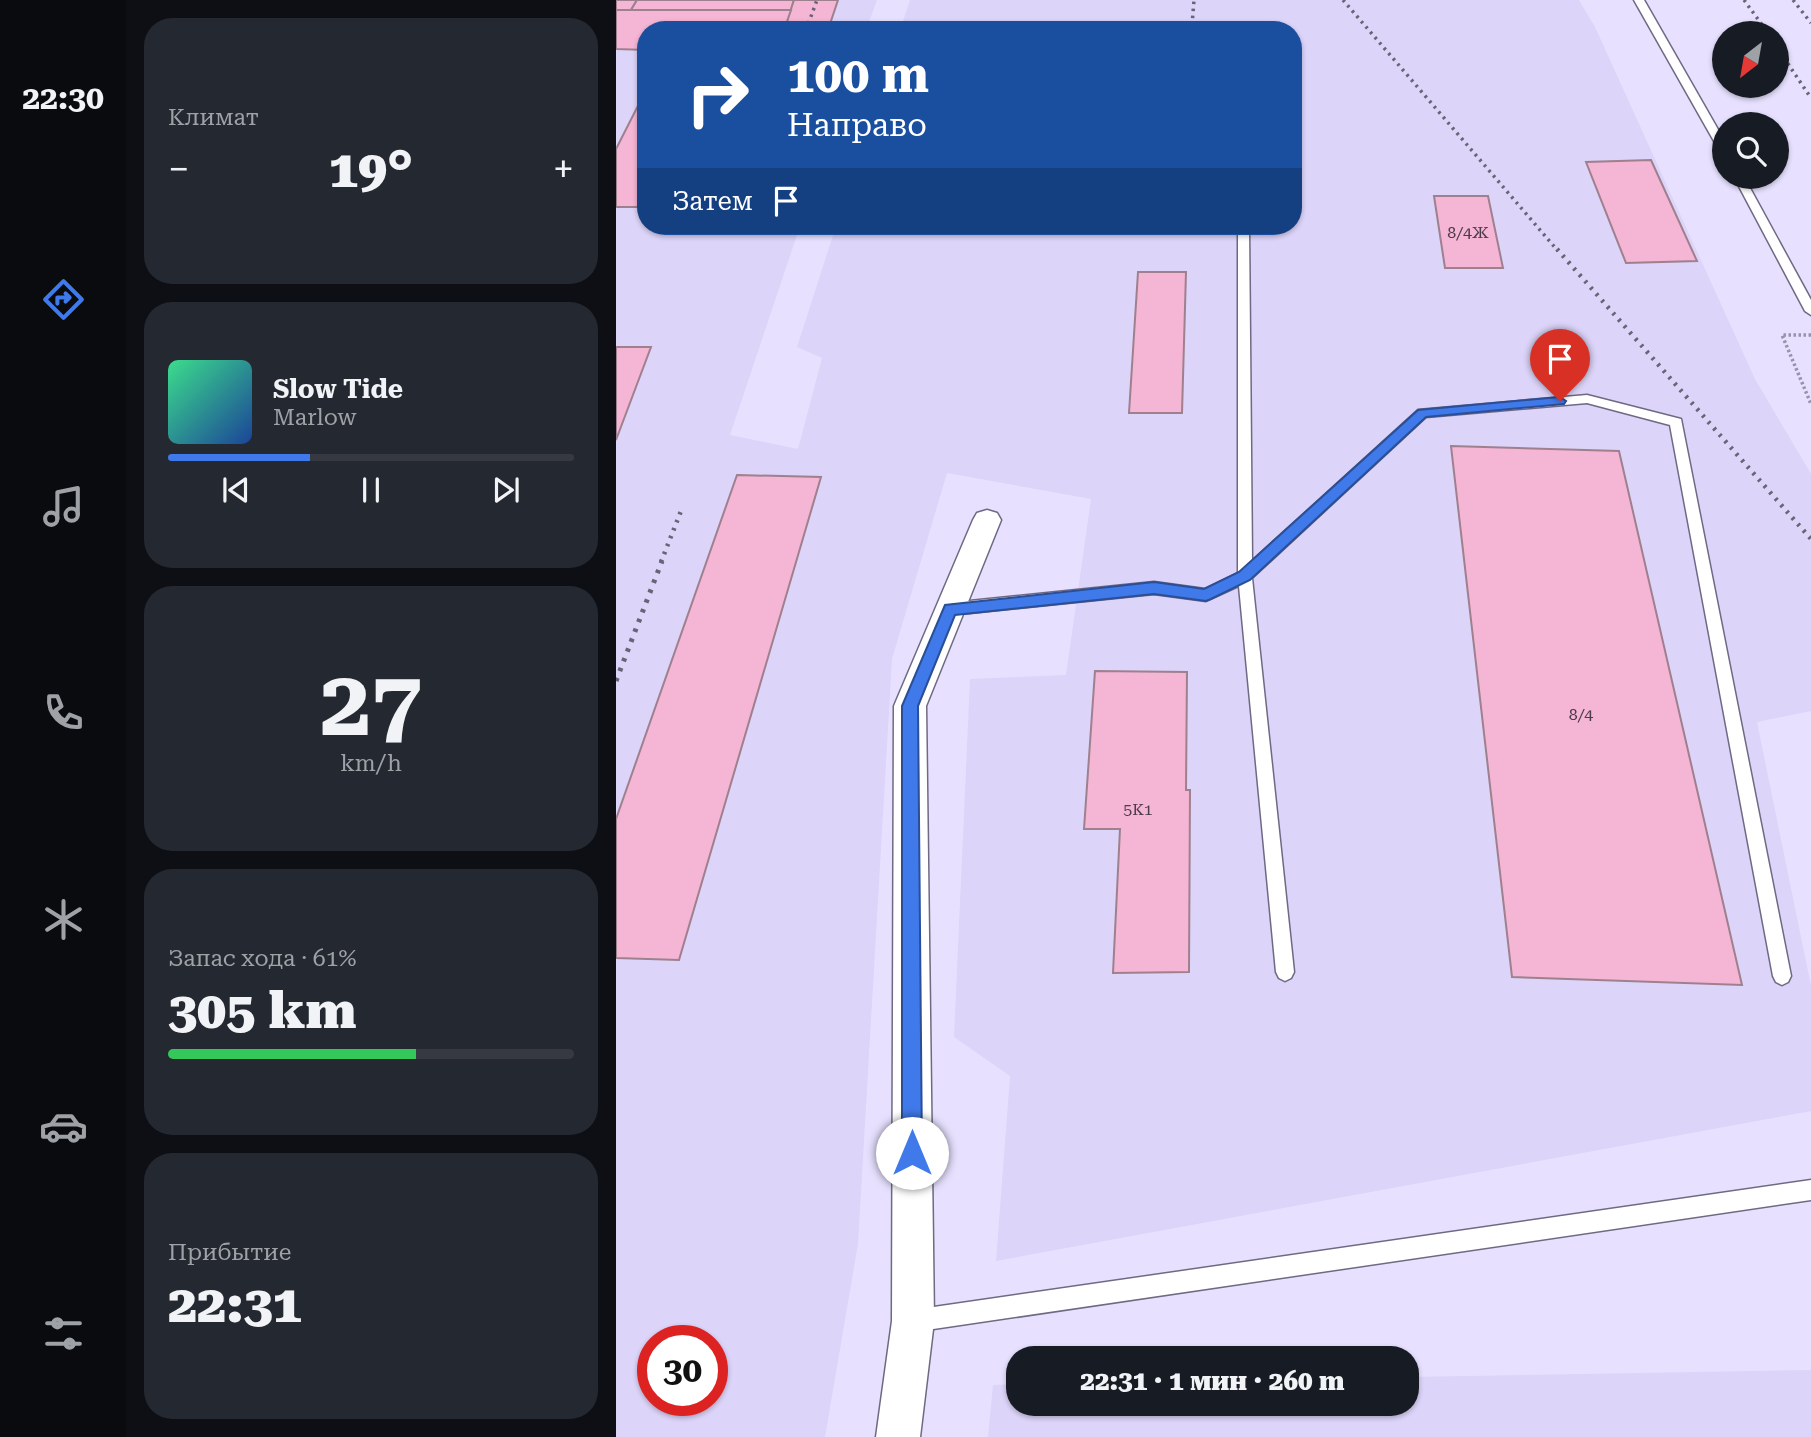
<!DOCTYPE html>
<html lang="ru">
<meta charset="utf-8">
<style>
body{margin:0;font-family:"Roboto Serif",serif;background:#242831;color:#f1f3f6;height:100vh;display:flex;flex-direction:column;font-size:26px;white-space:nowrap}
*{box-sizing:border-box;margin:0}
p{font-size:23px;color:#9ea1a6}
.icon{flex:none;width:38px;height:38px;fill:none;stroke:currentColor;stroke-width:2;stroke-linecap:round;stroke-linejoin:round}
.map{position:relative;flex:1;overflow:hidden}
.drawer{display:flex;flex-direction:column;gap:18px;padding:18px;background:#0d0f14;width:490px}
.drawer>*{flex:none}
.guide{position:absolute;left:21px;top:21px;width:665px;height:214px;border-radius:28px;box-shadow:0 2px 5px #0004;background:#1a4fa0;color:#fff;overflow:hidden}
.needle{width:46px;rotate:211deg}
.tools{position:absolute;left:1096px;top:21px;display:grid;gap:14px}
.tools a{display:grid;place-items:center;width:77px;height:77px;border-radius:50%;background:#171b24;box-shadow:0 2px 5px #0004;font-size:35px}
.speed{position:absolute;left:21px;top:1325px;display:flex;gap:14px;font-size:35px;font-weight:700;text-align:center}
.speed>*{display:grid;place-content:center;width:91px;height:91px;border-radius:50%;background:#171b24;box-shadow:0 2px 5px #0004;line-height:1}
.speed .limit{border:10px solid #d22;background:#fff;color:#111}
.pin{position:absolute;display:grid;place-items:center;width:60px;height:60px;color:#fff;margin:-72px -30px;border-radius:50% 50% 50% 0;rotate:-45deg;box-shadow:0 0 7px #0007}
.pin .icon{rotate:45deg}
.me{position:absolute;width:77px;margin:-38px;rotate:0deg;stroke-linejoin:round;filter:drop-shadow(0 0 5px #0008)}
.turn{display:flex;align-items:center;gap:24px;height:147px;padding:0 35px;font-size:32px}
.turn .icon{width:91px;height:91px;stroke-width:2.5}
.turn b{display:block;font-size:49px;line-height:60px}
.then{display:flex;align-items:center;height:66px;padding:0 35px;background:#0003;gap:14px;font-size:26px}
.big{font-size:52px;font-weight:800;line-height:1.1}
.drawer .card{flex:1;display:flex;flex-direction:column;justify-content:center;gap:10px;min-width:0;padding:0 24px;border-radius:28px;background:#242831}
.drawer .dial{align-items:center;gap:0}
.dial b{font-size:91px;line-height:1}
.song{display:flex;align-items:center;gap:21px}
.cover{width:84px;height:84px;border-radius:10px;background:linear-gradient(135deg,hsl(150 70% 55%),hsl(220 70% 35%))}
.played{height:7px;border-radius:4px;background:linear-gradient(90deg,#4079e9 35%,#363941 35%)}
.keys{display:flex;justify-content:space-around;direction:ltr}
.heat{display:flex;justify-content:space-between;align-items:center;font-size:38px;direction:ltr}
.charge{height:10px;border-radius:5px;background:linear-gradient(90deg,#34c759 61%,#363941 0)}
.trip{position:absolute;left:390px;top:1346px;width:413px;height:70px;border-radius:28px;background:#171b24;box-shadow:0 2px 5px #0004;font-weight:800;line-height:70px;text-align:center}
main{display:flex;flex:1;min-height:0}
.menu{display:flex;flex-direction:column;width:126px;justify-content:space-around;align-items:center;background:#090b0e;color:#9ea1a6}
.menu .icon{width:49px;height:49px}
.menu .on{color:#4079e9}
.menu b{font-size:32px;color:#f1f3f6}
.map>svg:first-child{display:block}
</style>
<main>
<nav class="menu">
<b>22:30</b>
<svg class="icon on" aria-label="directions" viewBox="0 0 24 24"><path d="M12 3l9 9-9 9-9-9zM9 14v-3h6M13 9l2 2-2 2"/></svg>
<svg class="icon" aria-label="music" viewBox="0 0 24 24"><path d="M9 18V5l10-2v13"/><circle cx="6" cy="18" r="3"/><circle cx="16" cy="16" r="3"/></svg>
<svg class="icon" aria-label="phone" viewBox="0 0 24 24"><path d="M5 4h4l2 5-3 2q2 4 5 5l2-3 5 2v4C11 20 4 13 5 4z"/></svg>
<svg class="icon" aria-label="climate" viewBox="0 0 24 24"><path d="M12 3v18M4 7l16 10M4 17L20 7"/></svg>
<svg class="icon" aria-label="car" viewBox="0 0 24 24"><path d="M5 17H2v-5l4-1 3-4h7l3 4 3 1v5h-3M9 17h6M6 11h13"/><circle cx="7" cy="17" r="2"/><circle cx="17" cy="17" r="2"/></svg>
<svg class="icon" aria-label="filters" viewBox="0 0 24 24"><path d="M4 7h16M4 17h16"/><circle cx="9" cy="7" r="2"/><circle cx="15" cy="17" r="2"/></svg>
</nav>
<section class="drawer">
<div class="card"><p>Климат</p>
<div class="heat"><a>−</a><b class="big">19°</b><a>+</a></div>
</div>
<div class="card">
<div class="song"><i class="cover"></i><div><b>Slow Tide</b><p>Marlow</p></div></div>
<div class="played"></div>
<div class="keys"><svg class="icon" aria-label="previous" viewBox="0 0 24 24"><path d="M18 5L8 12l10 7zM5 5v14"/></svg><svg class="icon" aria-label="pause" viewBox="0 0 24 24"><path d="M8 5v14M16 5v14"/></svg><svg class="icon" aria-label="next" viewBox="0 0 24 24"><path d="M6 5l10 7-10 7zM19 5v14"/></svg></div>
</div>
<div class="card dial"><b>27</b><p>km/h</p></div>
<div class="card"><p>Запас хода · 61%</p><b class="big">305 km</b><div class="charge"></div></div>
<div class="card"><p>Прибытие</p><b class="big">22:31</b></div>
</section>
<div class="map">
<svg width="1195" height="1437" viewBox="0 0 1195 1437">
<rect width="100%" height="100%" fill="#e7e1ff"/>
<g fill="#dcd4f9" fill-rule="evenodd">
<path d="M 0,0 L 261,0 L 250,30 L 30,30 L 30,226 L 184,226 L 114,435 L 182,449 L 206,358 L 181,347 L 220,226 L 677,226 L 677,30 L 284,30 L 294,0 L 963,0 L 979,27 L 1139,379 L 1195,474 L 1195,711 L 1141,722 L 1195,986 L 1195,1111 L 380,1261 L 394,1076 L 338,1037 L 354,679 L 450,675 L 475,499 L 331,473 L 276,659 L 242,1244 L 209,1437 L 0,1437 ZM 37,1340 L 96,1340 L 96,1400 L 37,1400 Z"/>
<polygon points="1195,1370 1195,1437 372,1437 377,1385 402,1384 402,1404 791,1404 791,1377"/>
</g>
<g fill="#f5b5d4" stroke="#9e808e" stroke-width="2">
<polygon points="0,0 21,0 15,10 0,10"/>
<polygon points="21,0 178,0 175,10 15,10"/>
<polygon points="178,0 222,0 212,30 168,30"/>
<polygon points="0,10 175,10 168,30 30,30 30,50 0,49"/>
<polygon points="30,90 30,207 0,207 0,149"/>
<polygon points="1035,160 1081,261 1010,263 970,162"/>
<polygon points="818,196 872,196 887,268 829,268"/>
<polygon points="522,272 570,272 566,413 513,413"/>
<polygon points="0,347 35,347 0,440"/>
<polygon points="835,446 1003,451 1126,985 896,977"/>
<polygon points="121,475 205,477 63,960 0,958 0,819"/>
<polygon points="479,671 571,672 570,790 574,790 573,972 497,973 504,829 468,829"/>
</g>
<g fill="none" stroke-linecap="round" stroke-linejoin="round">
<g stroke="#6f6983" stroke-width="3">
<g id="service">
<polygon points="1018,0 1028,0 1108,140 1108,153 1103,150"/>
<polygon points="1118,177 1128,177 1195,300 1195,315 1189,311"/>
<polygon points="622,226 633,226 636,561 802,410 971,395 1065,419 1175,976 1172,982 1166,985 1160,982 1157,976 1054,425 971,403 810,417 636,578 678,972 675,978 669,981 663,978 660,972 623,586 590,601 538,594 334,615 329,613 327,609 334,603 538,582 589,589 622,573"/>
<polygon points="1195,1180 1195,1200 297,1332 289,1329 286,1321 289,1313 297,1310"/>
</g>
</g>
<g stroke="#6f6983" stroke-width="3">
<polygon id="minor" points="371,510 381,513 385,520 310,706 318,1321 304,1437 260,1437 276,1321 278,706 357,520 361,513"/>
</g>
<polyline stroke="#9893aa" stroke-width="3.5" stroke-dasharray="2.5 2.5" stroke-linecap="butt" points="1195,335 1166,335 1195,404"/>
<use href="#service" fill="#fff" fill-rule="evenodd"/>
<use href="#minor" fill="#fff" fill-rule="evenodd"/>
<g stroke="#686476" stroke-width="3.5" stroke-dasharray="2.5 4.5" stroke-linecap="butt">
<polyline points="727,0 942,251"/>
<polyline points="1128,0 1152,33"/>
<polyline points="1177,0 1195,23"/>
<polyline points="576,25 578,0"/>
<polyline points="190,30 201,0"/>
<polyline points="1160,46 1195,98"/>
</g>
<g stroke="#686476" stroke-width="4.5" stroke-dasharray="2.5 6" stroke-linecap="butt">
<polyline points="941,249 1195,539"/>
<polyline points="45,562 65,511"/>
</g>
<polyline stroke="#686476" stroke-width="5" stroke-dasharray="3.5 7" stroke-linecap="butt" points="0,681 46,561"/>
</g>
<polygon fill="#4079e9" stroke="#2a4f97" stroke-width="2" points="944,397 950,401 948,404 810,417 634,580 595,599 590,601 538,594 339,615 302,706 306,1153 304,1160 296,1163 289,1160 286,1153 286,706 329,605 538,582 588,589 623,572 802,410"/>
<g text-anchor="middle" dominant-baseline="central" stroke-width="7" stroke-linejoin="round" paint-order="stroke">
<g font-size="16" fill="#4c3b4a">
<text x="852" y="232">8/4Ж</text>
<text x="965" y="714">8/4</text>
<text x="522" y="809">5К1</text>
</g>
</g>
</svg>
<div class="tools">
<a><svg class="needle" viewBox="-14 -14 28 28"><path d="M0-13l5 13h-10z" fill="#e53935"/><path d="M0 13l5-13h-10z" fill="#9ea1a6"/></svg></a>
<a><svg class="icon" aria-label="search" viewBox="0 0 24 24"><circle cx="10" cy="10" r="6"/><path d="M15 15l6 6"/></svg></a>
</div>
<div class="speed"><div class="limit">30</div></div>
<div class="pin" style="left:944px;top:401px;background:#d93025"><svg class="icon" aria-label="arrive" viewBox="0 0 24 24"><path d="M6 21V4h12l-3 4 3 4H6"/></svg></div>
<svg class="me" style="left:296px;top:1153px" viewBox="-20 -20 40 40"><circle r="19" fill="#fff"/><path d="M0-13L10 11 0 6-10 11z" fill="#4079e9"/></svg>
<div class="trip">22:31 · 1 мин · 260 m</div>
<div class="guide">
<div class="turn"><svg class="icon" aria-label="right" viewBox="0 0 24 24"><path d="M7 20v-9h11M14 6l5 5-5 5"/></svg><div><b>100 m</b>Направо</div></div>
<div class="then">Затем<svg class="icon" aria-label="arrive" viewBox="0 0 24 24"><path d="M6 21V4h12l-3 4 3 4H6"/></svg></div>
</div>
</div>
</main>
